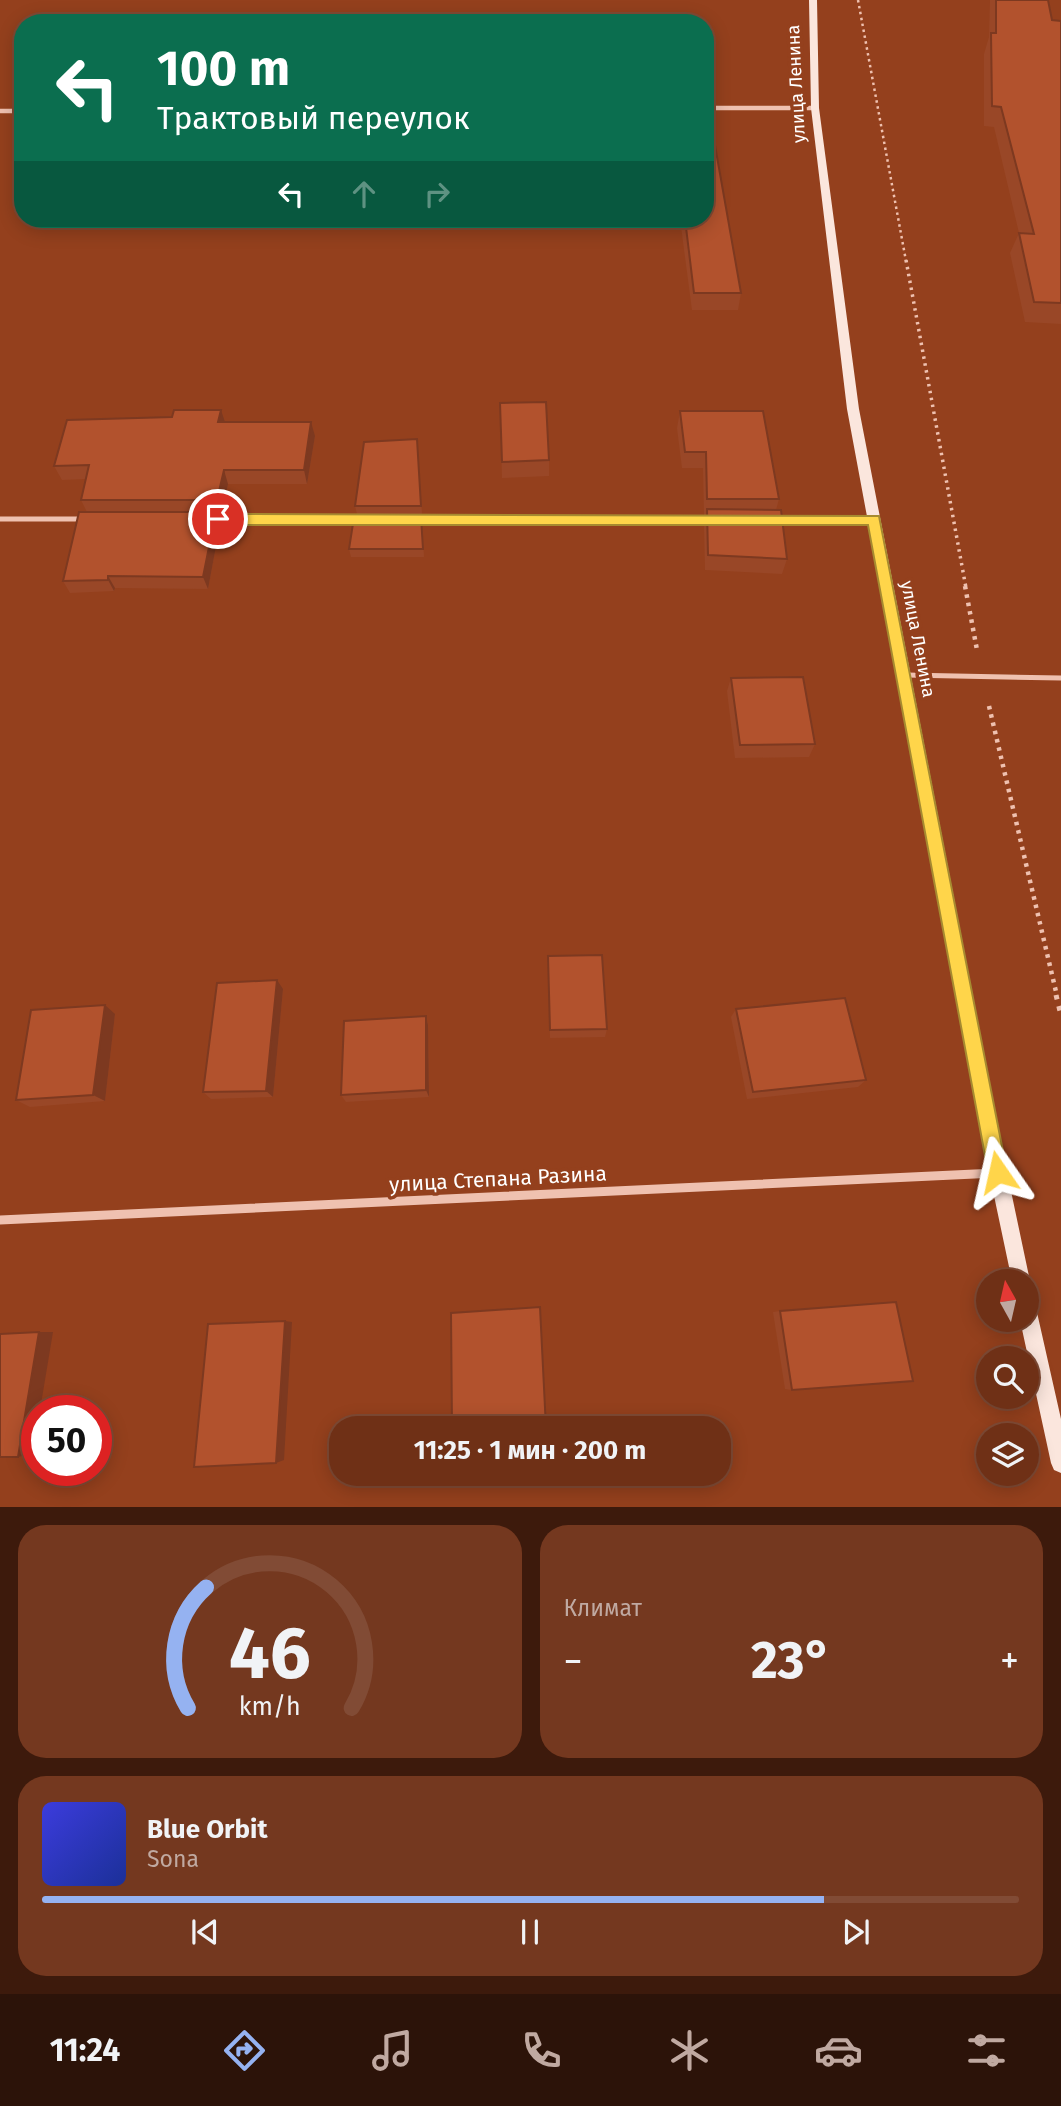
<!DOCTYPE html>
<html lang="ru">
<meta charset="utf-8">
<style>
body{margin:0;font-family:"Fira Sans",sans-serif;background:#74381f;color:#f1f3f6;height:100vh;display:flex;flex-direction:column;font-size:26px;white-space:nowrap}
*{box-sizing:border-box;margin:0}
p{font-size:23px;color:#c0a9a1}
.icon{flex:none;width:38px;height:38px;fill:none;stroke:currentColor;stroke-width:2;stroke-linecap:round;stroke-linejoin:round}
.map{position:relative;height:1507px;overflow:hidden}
.side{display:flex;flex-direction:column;gap:18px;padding:18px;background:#3d1a0c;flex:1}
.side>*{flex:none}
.top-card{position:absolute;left:14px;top:14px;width:700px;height:214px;border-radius:28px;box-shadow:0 4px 18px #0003,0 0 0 2px #814b35;background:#0b6e4f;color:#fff;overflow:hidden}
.needle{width:46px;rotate:352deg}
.fabs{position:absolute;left:976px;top:1269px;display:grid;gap:14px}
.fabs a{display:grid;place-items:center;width:63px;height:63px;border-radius:50%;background:#6f3016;box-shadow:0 4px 18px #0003,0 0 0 2px #814b35;font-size:35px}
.speed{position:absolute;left:21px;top:1395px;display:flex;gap:14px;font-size:35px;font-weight:700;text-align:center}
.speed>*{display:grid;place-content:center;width:91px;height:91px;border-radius:50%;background:#6f3016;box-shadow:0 4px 18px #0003,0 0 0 2px #814b35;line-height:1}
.speed .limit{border:10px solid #d22;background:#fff;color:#111}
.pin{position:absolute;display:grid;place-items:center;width:60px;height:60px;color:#fff;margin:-30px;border:4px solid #fff;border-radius:50%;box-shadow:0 2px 7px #0007}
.me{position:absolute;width:77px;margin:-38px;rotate:349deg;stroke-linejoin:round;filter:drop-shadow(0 0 5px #0008)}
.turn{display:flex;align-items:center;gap:24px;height:147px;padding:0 28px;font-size:32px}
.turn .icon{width:91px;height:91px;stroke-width:2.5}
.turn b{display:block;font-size:49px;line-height:60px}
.lanes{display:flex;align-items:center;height:66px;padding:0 28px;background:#0003;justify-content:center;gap:35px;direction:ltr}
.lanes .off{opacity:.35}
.big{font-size:52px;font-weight:700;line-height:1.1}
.side .widget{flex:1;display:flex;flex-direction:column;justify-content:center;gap:10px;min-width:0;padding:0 24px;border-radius:28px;background:#74381f}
.side .dial{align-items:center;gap:0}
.dial svg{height:182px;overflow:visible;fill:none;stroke:#814b35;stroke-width:7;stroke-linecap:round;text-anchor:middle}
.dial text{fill:#f1f3f6;stroke:none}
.song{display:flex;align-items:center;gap:21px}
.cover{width:84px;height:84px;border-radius:10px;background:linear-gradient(135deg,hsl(240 70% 55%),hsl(230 70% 35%))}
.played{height:7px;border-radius:4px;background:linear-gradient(90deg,#95b2f1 80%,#814b35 80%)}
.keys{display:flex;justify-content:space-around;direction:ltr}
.heat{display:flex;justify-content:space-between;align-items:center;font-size:38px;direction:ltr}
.side .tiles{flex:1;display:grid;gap:18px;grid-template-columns:1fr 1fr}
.widget:last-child{grid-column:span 2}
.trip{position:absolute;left:329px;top:1416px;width:402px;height:70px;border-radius:28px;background:#6f3016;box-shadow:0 4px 18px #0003,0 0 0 2px #814b35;font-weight:700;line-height:70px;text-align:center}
.menu{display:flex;height:112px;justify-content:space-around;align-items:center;background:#2c1309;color:#c0a9a1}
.menu .icon{width:49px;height:49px}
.menu .on{color:#95b2f1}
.menu b{font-size:32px;color:#f1f3f6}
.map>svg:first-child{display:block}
</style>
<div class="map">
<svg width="1061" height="1508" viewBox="0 0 1061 1508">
<rect width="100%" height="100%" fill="#94401d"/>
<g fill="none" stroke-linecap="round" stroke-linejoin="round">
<polyline stroke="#efc1b0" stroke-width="2.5" stroke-dasharray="2.5 3.5" stroke-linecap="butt" points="858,0 906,261"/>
<polyline stroke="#efc1b0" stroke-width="3.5" stroke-dasharray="2.5 4.5" stroke-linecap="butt" points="906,260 966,588"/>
<g stroke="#efc1b0" stroke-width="4.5" stroke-dasharray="3.5 5" stroke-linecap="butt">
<polyline points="965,586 977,650"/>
<polyline points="989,706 1057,996"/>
</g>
<polyline stroke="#efc1b0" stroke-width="5" stroke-dasharray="4.5 7" stroke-linecap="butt" points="1056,995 1061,1015"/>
<polyline stroke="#efc1b0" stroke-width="5" points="906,675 1061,678"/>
<g stroke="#efc1b0" stroke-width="4.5">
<polyline points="705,108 815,108"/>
<polyline points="0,111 23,111"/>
</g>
<g stroke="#efc1b0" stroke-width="5">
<polyline points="0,519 87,519"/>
<polyline points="211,519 360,520"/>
<polyline points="414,520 713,520"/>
<polyline points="774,520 874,520"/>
</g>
<polyline stroke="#efc1b0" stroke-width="9" points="0,1220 996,1173"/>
<g fill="#fbe6dd" fill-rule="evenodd">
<polygon points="809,0 817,0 819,108 859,409 1007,1172 1030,1281 1027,1287 1027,1281 1012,1281 989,1172 847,409 811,108"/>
<polygon points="1027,1299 1033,1302 1036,1308 1061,1419 1061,1473 1054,1470 1051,1463 1020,1320 1027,1320"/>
</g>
</g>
<g fill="#994727">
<polygon points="990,0 1048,0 1052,20 1061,21 1061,324 1025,322 1010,253 1019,233 994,127 984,126 984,54 989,37"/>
<polygon points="680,219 705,219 741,293 738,310 692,310"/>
<polygon points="500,403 549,460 549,476 502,478"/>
<polygon points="680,411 779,499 776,510 787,559 782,574 705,570 704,525 706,515 704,515 703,468 682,468 677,428"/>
<polygon points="225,422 315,436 307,484 228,484 222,514 216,514 220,525 208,589 115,588 114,591 70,593 63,581 87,512 81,500 86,479 62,480 54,466"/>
<polygon points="417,439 422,514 357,514 355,506"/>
<polygon points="422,525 424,557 351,557 349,549"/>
<polygon points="731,678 815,744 809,757 735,758 727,691"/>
<polygon points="548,956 607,1029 605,1037 550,1038"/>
<polygon points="283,989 273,1097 211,1099 203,1092"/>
<polygon points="736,1009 866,1080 858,1087 747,1099 731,1017"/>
<polygon points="115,1014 105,1101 30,1107 16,1100"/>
<polygon points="426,1016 428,1025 429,1097 346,1102 341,1095"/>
<polygon points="780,1311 792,1390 785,1389 773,1312"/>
</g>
<g fill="#7d3920">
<polygon points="221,410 226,425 218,422"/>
<polygon points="311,422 315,436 307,484 304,470"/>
<polygon points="224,470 228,484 222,514 217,500"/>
<polygon points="216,512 220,525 208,589 203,577"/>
<polygon points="108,576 115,588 114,591 108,580"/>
<polygon points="277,980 283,989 273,1097 266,1091"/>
<polygon points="105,1005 115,1014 105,1101 93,1095"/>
<polygon points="426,1016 428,1025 429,1097 426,1090"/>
<polygon points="285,1321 292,1322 284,1460 276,1463"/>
<polygon points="39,1332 53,1332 40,1410 37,1410 37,1430 33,1453 18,1457"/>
</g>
<g fill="#b2522d" stroke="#7d3920" stroke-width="2">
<polygon points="996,0 1048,0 1052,20 1061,21 1061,303 1034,302 1019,233 1034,234 1001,107 992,106 991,33 996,33"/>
<polygon points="713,134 741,293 694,293 685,219 705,219 705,135"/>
<polygon points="546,402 549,460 502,462 500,403"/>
<polygon points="174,410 221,410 218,422 311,422 304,470 224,470 217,500 81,500 89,465 54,466 67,420 172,417"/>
<polygon points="680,411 763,411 779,499 707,499 706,452 685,452"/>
<polygon points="417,439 421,506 355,506 364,442"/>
<polygon points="707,509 781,510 787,559 708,555"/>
<polygon points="79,512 216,512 203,577 108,576 108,580 63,581"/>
<polygon points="354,517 421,517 423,549 349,549"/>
<polygon points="803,677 815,744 740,745 731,678"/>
<polygon points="602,955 607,1029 550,1030 548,956"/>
<polygon points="277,980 266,1091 203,1092 217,983"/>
<polygon points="845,998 866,1080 753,1092 736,1009"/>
<polygon points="105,1005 93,1095 16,1100 31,1010"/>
<polygon points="426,1016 426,1090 341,1095 344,1021"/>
<polygon points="896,1302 913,1381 792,1390 780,1311"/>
<polygon points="540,1307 546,1428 452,1428 451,1313"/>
<polygon points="285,1321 276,1463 194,1467 208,1324"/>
<polygon points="39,1332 18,1457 0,1457 0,1334"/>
</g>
<polygon fill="#ffd54a" stroke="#a68a30" stroke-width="2" points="218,514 879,516 1007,1172 1004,1179 998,1182 991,1179 988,1172 868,525 218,525 211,519"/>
<g text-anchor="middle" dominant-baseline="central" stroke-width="7" stroke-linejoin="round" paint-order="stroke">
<g font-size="18" fill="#fff" stroke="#94401d">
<text transform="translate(796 84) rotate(-93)">улица Ленина</text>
<text transform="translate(918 639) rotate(79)">улица Ленина</text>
</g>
<g font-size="21" fill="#fff" stroke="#94401d">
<text transform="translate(498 1179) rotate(-3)">улица Степана Разина</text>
</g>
</g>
</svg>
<div class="fabs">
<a><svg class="needle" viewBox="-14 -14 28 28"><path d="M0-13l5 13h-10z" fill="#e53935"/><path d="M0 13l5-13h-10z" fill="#c0a9a1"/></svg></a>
<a><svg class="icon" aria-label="search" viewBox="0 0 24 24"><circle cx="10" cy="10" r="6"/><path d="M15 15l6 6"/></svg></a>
<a><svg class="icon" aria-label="layers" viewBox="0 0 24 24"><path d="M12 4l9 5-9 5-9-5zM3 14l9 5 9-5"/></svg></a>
</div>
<div class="speed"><div class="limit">50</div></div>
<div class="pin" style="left:218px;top:519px;background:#d93025"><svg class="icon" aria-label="arrive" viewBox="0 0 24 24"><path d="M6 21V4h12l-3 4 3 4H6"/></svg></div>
<svg class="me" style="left:998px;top:1172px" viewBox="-20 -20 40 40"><path d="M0-17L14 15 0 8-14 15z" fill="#ffd54a" stroke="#fff" stroke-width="4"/></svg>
<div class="trip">11:25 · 1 мин · 200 m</div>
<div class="top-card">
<div class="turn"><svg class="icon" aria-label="left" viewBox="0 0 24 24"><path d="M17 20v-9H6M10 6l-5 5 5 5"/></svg><div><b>100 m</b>Трактовый переулок</div></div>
<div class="lanes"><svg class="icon" aria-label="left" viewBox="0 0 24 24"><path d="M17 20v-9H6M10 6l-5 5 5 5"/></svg><svg class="icon off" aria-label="ahead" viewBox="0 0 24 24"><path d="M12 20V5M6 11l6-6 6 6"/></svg><svg class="icon off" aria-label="right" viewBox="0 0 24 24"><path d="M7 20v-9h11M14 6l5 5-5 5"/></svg></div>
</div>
</div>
<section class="side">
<div class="tiles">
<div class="widget dial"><svg viewBox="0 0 100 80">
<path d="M14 69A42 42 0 1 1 86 69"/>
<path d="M14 69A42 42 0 0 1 22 16" stroke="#95b2f1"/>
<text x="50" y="56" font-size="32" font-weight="700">46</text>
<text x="50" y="72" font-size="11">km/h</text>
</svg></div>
<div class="widget"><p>Климат</p>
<div class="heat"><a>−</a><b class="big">23°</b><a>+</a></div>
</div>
<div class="widget">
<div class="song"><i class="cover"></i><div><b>Blue Orbit</b><p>Sona</p></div></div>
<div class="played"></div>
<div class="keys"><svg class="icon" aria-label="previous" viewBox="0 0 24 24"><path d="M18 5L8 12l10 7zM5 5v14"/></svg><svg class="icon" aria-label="pause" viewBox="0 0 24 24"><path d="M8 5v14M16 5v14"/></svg><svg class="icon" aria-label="next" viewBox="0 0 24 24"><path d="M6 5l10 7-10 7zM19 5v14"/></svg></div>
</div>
</div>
</section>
<nav class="menu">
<b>11:24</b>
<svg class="icon on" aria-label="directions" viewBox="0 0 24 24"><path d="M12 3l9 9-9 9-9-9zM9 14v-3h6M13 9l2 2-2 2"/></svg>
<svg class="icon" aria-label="music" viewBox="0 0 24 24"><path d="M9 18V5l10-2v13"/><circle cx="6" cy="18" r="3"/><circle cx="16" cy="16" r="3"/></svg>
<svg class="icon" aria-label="phone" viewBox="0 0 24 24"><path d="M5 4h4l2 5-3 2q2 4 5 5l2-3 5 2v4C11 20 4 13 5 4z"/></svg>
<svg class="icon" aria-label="climate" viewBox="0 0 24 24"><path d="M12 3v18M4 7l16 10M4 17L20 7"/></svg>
<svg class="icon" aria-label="car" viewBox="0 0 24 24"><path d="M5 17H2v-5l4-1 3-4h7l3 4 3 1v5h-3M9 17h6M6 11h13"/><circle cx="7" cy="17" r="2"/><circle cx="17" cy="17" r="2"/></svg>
<svg class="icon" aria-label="filters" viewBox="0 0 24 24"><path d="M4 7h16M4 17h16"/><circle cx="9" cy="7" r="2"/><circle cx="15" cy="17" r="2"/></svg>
</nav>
